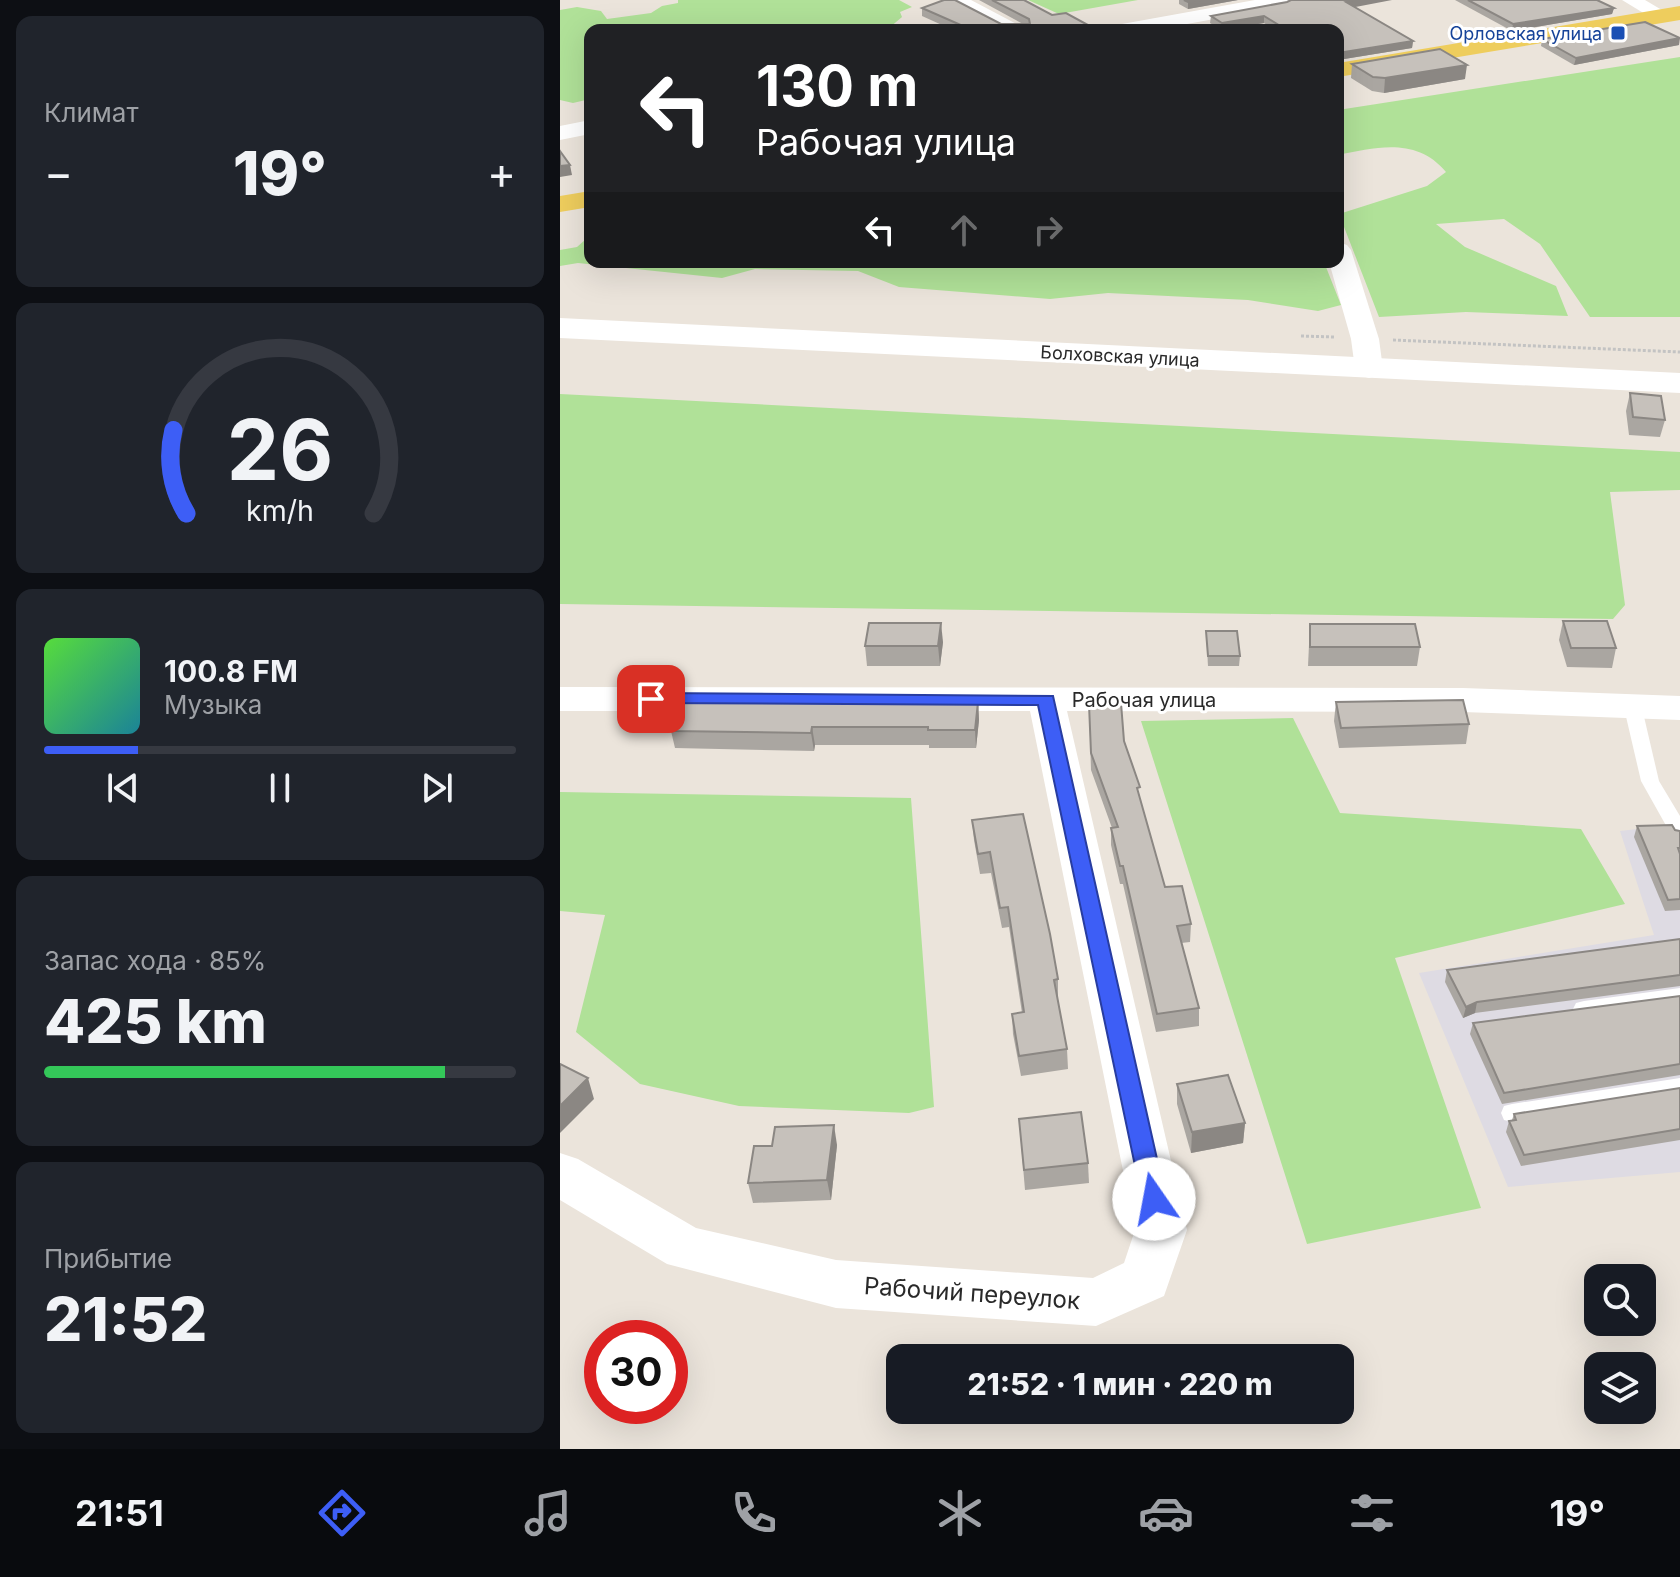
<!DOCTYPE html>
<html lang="ru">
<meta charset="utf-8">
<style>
body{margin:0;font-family:Inter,sans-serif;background:#20242c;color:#f1f3f6;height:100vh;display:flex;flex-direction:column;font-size:30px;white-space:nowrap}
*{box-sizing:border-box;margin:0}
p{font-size:26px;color:#9ea1a6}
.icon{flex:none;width:44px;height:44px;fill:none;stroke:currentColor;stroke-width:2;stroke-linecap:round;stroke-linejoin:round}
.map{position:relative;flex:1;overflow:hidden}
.side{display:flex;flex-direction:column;gap:16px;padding:16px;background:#0d0f14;width:560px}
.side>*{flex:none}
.banner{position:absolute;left:24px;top:24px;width:760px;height:244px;border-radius:16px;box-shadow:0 8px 32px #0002;background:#202124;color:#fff;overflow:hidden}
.buttons{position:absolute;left:1024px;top:1264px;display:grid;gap:16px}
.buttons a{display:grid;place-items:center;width:72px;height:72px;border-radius:16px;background:#171b24;box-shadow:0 8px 32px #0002;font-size:40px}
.speed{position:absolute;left:24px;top:1320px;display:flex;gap:16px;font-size:40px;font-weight:700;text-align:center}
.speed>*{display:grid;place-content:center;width:104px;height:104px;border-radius:50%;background:#171b24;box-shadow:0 8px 32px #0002;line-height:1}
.speed .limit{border:12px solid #d22;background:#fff;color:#111}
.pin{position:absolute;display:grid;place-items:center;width:68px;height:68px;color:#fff;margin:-34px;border-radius:16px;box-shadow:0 4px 12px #0006}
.me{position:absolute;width:88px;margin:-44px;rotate:348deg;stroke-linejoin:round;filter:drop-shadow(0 0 6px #0008)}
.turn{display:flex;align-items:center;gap:28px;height:168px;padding:0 40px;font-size:36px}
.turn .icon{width:104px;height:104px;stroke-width:2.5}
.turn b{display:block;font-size:56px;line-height:68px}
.lanes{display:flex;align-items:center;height:76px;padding:0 40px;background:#0003;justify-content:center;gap:40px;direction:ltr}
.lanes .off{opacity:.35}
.big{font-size:60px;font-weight:800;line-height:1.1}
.side .widget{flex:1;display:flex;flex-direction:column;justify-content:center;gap:12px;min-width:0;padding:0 28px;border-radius:16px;background:#20242c}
.side .dial{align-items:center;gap:0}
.dial svg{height:208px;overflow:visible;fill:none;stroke:#363941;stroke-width:7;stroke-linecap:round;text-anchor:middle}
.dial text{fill:#f1f3f6;stroke:none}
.song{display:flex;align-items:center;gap:24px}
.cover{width:96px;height:96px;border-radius:12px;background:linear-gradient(135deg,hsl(110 70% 55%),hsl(190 70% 35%))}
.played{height:8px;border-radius:4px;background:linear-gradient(90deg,#3d5ef6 20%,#363941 20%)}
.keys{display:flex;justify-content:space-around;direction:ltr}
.heat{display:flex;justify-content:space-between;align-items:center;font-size:44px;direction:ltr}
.charge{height:12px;border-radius:6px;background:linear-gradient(90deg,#34c759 85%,#363941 0)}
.trip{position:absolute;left:326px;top:1344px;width:468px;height:80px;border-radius:16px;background:#171b24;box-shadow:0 8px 32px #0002;font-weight:800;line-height:80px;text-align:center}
.dock{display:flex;height:128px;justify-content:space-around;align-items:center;background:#090b0e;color:#9ea1a6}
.dock .icon{width:56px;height:56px}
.dock .current{color:#3d5ef6}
.dock b{font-size:36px;color:#f1f3f6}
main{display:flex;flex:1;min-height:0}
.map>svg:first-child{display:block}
</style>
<main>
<section class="side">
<div class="widget"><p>Климат</p>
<div class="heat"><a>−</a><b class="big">19°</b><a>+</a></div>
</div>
<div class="widget dial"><svg viewBox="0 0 100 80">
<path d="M14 69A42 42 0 1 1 86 69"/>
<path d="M14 69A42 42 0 0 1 9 37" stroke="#3d5ef6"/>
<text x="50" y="56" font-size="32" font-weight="700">26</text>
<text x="50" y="72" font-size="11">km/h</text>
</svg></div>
<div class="widget">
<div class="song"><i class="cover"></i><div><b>100.8 FM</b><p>Музыка</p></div></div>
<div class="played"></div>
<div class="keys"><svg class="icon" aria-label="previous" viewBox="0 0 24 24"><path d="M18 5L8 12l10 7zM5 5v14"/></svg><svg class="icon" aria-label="pause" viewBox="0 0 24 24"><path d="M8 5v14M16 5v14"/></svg><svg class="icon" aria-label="next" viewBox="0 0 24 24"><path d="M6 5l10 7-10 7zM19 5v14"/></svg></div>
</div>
<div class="widget"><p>Запас хода · 85%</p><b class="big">425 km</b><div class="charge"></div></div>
<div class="widget"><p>Прибытие</p><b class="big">21:52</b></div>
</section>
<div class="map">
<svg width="1120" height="1449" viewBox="0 0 1120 1449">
<rect width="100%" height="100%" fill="#ebe4db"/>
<polygon fill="#dedbe3" points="1104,826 1120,848 1120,1172 948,1187 859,973 1094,935 1060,831"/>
<g fill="#b0e198">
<polygon points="118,0 339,0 352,7 340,12 342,17 329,28 331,30 30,30 30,99 13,103 0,100 0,10 17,7 41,11 47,19 91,13 102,6 118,3"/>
<polygon points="468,0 578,0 499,14"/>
<path d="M 1120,57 L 1120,317 L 1030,317 L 980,244 L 944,219 L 876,224 L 905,247 L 996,286 L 1008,316 L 906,312 L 819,317 L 779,214 L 867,186 L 886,172 C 857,137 817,147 778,155 L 778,110 Z"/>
<polygon points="26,239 30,239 30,262 764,262 781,305 758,311 688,300 548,293 490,299 339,287 298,271 195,269 162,278 18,263 0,266 0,250 17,247"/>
<polygon points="0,394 1120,452 1120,490 1050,492 1065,605 1053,619 0,604"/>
<polygon points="733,718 780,813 1021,829 1065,904 835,958 921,1208 747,1244 581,721"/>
<polygon points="0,792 351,798 374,1107 349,1113 179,1106 80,1084 16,1032 45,915 0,911"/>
</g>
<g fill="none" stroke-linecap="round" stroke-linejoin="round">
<g stroke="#c3c3c3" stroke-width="3" stroke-dasharray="3 2" stroke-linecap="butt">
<polyline points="741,336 775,337"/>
<polyline points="833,340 1120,352"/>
</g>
<g fill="#fff" fill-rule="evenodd">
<polygon points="1073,702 1082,708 1099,781 1120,816 1120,840 1113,838 1081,781 1064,708"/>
<polygon points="1120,988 1120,1004 1024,1017 1016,1015 1013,1009 1016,1003 1024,1001"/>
<polygon points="1120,1078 1120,1096 952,1122 944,1120 941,1113 944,1106 952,1104"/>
</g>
<g fill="#fff" fill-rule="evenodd">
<polygon points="387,0 411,0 468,30 443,30"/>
<polygon points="695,0 735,0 726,6 594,30 552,30 562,24"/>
<polygon points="1062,0 1085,0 1112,16 1109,20 1095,20"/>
<polygon points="30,120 30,134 0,140 0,126"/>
<polygon points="778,242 787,245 791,250 819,339 823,369 819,375 809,378 799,375 795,369 791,339 769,262 778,262"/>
<polygon points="0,687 903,688 1120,696 1120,720 903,712 507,711 627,1230 604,1296 536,1326 276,1308 107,1264 0,1200 0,1153 18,1159 136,1228 276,1260 533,1278 564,1263 575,1230 470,711 0,711"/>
</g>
<polygon fill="#fff" fill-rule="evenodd" points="0,318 1120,373 1120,393 0,338"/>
<g fill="#eecd5d" fill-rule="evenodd">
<polygon points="1120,6 1120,20 778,77 778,63"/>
<polygon points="30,191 30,207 0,212 0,196"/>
</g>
</g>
<g fill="#aaa6a1">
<polygon points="419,0 464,0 492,15 537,30 393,30 362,16 362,8 441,24 463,24"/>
<polygon points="619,0 678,0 628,9 619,4"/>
<polygon points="895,0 1001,0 1054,8 1052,14 952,31"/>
<polygon points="727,2 794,7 853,41 852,48 778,60 778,30 715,30 704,23 662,30 650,23 651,16"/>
<polygon points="982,39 1119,45 1014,65 981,46"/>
<polygon points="792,64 905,79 824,93 812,91 791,78"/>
<polygon points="1070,393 1105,420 1100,437 1069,435 1066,411"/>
<polygon points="1003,621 1056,648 1052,668 1007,667 999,640"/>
<polygon points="750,624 860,647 857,666 748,666"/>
<polygon points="646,631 680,656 679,666 648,666"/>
<polygon points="383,642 380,666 307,666 305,646"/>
<polygon points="418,702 419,720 416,748 369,748 369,745 255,745 254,751 115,748 111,731"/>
<polygon points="776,702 909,724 906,744 779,748 774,721"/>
<polygon points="529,704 564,741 605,887 631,924 630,942 621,943 639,1008 639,1026 596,1032 563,884 560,884 551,845 551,828 552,828 531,770"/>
<polygon points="412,820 498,979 498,1000 507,1049 508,1069 461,1076 453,1034 452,1014 462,1013 449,927 442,928 431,873 420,874 414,840"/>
<polygon points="1077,826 1120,831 1120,910 1105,911 1074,837"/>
<polygon points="1120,939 1120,986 915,1013 903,1018 885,982 887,970"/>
<polygon points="1120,996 1120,1075 942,1104 910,1034 913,1023"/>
<polygon points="617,1084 685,1123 683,1143 631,1153 617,1104"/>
<polygon points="1120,1088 1120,1140 961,1166 946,1132 949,1121 952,1120 954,1114"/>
<polygon points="459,1119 528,1163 529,1183 465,1190"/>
<polygon points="277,1145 271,1200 193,1203 188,1183"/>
</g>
<g fill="#8b8783">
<polygon points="641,0 678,0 628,9 628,2"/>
<polygon points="796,0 832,0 785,9 786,2"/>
<polygon points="1054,8 1052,14 952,31 953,24"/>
<polygon points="704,16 704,23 662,30 662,23"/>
<polygon points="1120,38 1119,45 1014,65 1016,58"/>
<polygon points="853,41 852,48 778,60 778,53"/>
<polygon points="907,65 905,79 824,93 825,78"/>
<polygon points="10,165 12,175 0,177 0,166"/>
<polygon points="381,623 383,642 380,666 378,646"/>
<polygon points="418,702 419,720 416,748 415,730"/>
<polygon points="252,727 255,745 254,751 251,733"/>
<polygon points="917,1002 915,1013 903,1018 906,1007"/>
<polygon points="28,1078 34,1099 0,1133 0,1106"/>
<polygon points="685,1123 683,1143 631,1153 632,1132"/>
<polygon points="274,1125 277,1145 271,1200 267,1180"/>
</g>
<g fill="#c6c1bb" stroke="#8b8783" stroke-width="2">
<polygon points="384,0 395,0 441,24 470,24 469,19 432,0 464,0 492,15 506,13 537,30 412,30 362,8"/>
<polygon points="624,0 641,0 628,2"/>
<polygon points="731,0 796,0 786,2 853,41 778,53 778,30 727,30 704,16 662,23 651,16 727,2"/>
<polygon points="908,0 1037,0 1054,8 953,24"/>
<polygon points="1085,22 1120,38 1016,58 982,39"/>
<polygon points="880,49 907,65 825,78 813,77 792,64"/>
<polygon points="0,151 10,165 0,166"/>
<polygon points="1070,393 1101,396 1105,420 1073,417"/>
<polygon points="1003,621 1047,621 1056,648 1011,648"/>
<polygon points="309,623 381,623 378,646 305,646"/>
<polygon points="750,624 855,624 860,647 750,647"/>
<polygon points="646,631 677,631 680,656 648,656"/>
<polygon points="903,700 909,724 781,728 776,702"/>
<polygon points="121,702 418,702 415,730 368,730 368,727 252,727 251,733 111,731"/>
<polygon points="561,703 564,741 580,787 577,788 605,887 622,886 631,924 617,926 639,1008 597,1014 563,866 560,866 551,828 558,827 531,753 529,704"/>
<polygon points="463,814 490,934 498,979 494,980 507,1049 459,1056 452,1014 464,1012 448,907 440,908 430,852 418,854 412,820"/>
<polygon points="1112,825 1115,830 1120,831 1120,848 1118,848 1120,854 1120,899 1108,900 1077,826"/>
<polygon points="1120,939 1120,975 917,1002 906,1007 887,970"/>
<polygon points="1120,996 1120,1064 944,1093 913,1023"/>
<polygon points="0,1064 28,1078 0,1106"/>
<polygon points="668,1075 685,1123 632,1132 617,1084"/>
<polygon points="1120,1088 1120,1129 964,1155 949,1121 956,1120 954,1114"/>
<polygon points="521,1112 528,1163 464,1170 459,1119"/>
<polygon points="274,1125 267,1180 188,1183 194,1146 212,1146 215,1127"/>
</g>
<polygon fill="#3d5ef6" stroke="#283da0" stroke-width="2" points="91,693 493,696 606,1199 603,1207 594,1210 586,1207 582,1199 478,705 85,703 82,699"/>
<rect fill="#1a4fb4" stroke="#fff" stroke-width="3" x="1050" y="25" width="16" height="16" rx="4"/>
<g text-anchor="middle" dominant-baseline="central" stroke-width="6" stroke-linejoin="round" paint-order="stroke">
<g font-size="18" fill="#164399" stroke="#fff" text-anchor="end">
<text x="1042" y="33">Орловская улица</text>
</g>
<g font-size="18" fill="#292929" stroke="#fff">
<text transform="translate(560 356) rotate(3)">Болховская улица</text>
</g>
<g font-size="20" fill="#292929" stroke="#fff">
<text x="584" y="700">Рабочая улица</text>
</g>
<g font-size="24" fill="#292929" stroke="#fff">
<text transform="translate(412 1293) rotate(4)">Рабочий переулок</text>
</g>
</g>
</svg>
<div class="buttons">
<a><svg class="icon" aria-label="search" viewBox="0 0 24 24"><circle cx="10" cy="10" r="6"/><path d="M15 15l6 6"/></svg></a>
<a><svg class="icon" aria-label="layers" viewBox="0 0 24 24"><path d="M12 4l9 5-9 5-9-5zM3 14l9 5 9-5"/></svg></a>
</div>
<div class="speed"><div class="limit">30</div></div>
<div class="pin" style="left:91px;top:699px;background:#d93025"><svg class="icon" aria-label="arrive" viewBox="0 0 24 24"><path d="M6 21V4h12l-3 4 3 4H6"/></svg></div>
<svg class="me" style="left:594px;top:1199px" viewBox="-20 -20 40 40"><circle r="19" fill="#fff"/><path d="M0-13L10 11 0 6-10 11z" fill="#3d5ef6"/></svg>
<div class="trip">21:52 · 1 мин · 220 m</div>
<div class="banner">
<div class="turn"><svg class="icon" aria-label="left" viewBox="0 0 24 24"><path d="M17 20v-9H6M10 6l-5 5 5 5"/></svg><div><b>130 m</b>Рабочая улица</div></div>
<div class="lanes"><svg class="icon" aria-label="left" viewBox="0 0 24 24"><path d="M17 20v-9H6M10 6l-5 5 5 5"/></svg><svg class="icon off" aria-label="ahead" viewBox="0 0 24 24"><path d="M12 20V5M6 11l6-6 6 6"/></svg><svg class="icon off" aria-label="right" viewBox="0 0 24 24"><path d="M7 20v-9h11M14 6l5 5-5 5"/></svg></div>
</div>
</div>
</main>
<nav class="dock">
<b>21:51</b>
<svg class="icon current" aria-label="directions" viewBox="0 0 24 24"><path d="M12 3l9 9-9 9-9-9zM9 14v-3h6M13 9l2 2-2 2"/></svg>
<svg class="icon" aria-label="music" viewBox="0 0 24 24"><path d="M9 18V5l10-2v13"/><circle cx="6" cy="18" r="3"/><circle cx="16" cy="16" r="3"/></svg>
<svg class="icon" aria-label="phone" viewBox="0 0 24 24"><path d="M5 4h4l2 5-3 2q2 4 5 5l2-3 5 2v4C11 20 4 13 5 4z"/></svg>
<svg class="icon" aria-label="climate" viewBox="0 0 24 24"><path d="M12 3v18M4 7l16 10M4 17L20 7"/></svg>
<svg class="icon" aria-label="car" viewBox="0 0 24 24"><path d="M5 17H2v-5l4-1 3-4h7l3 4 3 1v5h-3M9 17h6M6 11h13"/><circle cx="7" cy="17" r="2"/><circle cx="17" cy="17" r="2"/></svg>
<svg class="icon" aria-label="filters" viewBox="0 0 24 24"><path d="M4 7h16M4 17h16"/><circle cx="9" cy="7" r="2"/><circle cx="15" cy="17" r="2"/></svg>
<b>19°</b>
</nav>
